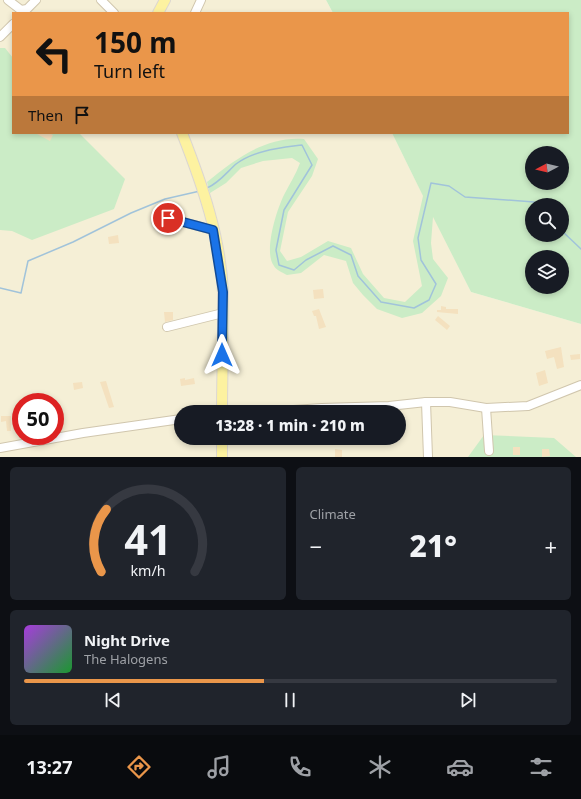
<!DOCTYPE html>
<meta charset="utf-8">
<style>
body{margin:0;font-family:"Noto Sans",sans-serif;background:#20242c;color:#f1f3f6;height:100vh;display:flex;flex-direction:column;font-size:15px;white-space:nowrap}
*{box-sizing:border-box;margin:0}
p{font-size:13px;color:#9ea1a6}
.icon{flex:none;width:22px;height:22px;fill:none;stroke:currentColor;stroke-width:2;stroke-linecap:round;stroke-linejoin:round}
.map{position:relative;height:457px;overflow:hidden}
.side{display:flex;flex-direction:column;gap:10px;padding:10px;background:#0d0f14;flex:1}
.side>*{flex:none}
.guide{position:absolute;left:12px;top:12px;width:557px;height:122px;border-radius:0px;box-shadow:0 2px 6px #0003;background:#ea964a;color:#111;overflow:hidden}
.needle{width:26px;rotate:263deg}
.controls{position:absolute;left:525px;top:146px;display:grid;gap:8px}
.controls a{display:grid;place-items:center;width:44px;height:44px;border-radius:50%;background:#171b24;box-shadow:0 2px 6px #0003;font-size:20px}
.speed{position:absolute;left:12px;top:393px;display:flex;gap:8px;font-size:20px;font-weight:700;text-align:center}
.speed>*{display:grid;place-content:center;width:52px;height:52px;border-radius:50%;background:#171b24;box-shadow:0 2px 6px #0003;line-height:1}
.speed .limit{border:6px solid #d22;background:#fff;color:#111}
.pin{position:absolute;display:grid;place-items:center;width:34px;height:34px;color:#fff;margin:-17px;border:2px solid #fff;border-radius:50%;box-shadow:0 1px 4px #0007}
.me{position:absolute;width:44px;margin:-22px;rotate:0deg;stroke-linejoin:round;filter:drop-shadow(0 0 3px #0008)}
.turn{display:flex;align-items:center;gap:14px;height:84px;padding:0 16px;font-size:18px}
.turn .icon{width:52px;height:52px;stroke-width:2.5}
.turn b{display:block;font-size:28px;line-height:34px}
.then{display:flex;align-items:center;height:38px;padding:0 16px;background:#0003;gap:8px;font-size:15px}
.big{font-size:30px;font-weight:800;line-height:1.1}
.side .widget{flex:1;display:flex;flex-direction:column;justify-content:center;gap:6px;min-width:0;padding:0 14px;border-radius:6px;background:#20242c}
.side .dial{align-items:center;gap:0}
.dial svg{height:104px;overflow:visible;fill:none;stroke:#363941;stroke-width:7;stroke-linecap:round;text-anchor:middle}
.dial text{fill:#f1f3f6;stroke:none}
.song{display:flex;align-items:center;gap:12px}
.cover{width:48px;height:48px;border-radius:6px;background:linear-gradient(135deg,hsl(280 70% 55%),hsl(130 70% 35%))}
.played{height:4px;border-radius:2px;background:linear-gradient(90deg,#ea964a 45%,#363941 45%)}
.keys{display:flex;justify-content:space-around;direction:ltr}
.heat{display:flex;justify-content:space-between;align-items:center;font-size:22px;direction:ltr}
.side .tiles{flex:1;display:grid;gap:10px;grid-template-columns:1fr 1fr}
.widget:last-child{grid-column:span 2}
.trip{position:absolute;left:174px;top:405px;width:232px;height:40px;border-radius:20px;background:#171b24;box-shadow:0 2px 6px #0003;font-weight:800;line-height:40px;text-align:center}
.tab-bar{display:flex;height:64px;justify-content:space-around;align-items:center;background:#090b0e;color:#9ea1a6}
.tab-bar .icon{width:28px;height:28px}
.tab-bar .active{color:#ea964a}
.tab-bar b{font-size:18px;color:#f1f3f6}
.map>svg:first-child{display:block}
</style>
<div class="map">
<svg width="581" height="457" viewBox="0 0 581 457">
<rect width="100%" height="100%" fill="#fdfae8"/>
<path fill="#f5efd6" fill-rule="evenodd" d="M 0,0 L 326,0 L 333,13 L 13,13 L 13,133 L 392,133 L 471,292 L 581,324 L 581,457 L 0,457 ZM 21,402 L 55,402 L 55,436 L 21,436 ZM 181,412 L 399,412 L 399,438 L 181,438 Z"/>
<g fill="#cbecc6" fill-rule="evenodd">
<path d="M 326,0 L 581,0 L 581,324 L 471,292 L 433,217 L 431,243 L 433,259 L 448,278 L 441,296 L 422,313 L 402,318 L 377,309 L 363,295 L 353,283 L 346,261 L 324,255 L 301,273 L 287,275 C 283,273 276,270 274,266 C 263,252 277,208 285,193 C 290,183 296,174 300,163 L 292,158 L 263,161 L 241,168 L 226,183 L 210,193 L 207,182 C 235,159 266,136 304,139 L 318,159 L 312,176 L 288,212 L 280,251 L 287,261 L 301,257 L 328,241 L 351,248 L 363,274 L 384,298 L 405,302 L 422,286 L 413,241 L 423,196 L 392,133 L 568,133 L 568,13 L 333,13 ZM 532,153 L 562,153 L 562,183 L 532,183 ZM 532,205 L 562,205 L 562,235 L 532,235 ZM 532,257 L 562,257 L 562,287 L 532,287 Z"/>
<polygon points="0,48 5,48 13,58 13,133 79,133 125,179 114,209 32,240 12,231 0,230"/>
<polygon points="484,435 554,438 576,457 468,457"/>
</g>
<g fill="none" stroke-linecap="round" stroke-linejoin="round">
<g stroke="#a1c3da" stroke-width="1.5">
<path d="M 207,188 C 219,183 227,172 236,164 C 255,150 280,148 302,145 L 312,165 L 284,210 L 276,250 L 279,265 L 294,270 L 306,260 L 333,246 L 351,255 L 358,276 L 381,302 L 414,308 L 429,300 L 436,284 L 421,260 L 418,238 L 431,183 L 449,186 L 465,197 L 534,202 L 537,205"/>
<polyline points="562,231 581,249"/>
<polyline points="0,288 21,293 28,261 73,242 131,213 165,199 200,191"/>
</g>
</g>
<g fill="#f4e1bf">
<polygon points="35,133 49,133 53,135 50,141"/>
<polygon points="118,235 119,243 109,244 108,237"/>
<polygon points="323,289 324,298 314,299 313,290"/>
<polygon points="441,306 446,307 446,309 458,309 458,314 437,312 437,310 441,310"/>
<polygon points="319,309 326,327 319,329 316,316 314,316 312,311"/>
<polygon points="164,312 173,312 173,320 165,322"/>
<polygon points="438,316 450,326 447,330 435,320"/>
<polygon points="561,347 564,367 557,369 554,357 547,359 545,351"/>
<polygon points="580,354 580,359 571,360 570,355"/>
<polygon points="545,370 548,383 539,386 536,373"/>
<polygon points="185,378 185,380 194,378 195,384 181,386 180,379"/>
<polygon points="106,381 114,407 109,408 100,382"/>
<polygon points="82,382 83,388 74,390 73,383"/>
<polygon points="1,416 11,416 11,431 7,431 6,421 1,422"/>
<rect x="513" y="447" width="7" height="8"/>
<polygon points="335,449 342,450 342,457 335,457"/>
<polygon points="542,449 549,449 550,456 542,457"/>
</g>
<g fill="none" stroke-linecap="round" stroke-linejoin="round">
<g stroke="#d0c6ad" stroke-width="10">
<g id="minor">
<polyline points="8,0 21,10 27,9 36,0"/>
<polyline points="101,0 114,13"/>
<polyline points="195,13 201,0"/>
<polyline points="0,37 13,24"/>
<polyline points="168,218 213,230"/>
<polyline points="167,327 223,313"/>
<polyline points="426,402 428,457"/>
<polyline points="486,408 489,451"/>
<polyline points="265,412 322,408 389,406 426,402 450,402 486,408 528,406 581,385"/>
<polyline points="0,448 83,433 181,419"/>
</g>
</g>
<g stroke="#dcd7d0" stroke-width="12">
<g id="major">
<polyline points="158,13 165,0"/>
<path d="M 182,133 C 202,184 221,238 223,293 C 224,332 222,372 222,412"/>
<polyline points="222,457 222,438"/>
</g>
</g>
<use href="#minor" stroke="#fff" stroke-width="8"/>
<use href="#major" stroke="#fdf2a0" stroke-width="10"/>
</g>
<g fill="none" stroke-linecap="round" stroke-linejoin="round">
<g stroke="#114b97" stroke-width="10">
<polyline id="route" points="168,218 213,230 223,292 222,355"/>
</g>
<use href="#route" stroke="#1a73e8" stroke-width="7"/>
</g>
</svg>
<div class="controls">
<a><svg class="needle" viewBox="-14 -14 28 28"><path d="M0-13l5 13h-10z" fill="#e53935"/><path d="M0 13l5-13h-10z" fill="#9ea1a6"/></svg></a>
<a><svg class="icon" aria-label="search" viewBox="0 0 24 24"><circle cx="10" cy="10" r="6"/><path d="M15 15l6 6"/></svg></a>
<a><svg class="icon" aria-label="layers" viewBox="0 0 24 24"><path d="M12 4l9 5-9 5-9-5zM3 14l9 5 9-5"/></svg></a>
</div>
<div class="speed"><div class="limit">50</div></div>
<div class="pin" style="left:168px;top:218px;background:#d93025"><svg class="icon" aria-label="arrive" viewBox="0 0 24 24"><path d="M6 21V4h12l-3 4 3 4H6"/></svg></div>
<svg class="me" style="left:222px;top:355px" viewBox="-20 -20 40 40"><path d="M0-17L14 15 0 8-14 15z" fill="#1a73e8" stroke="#fff" stroke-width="4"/></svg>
<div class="trip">13:28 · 1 min · 210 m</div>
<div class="guide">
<div class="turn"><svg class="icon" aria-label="left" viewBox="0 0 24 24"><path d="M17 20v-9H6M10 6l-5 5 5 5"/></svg><div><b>150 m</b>Turn left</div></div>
<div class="then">Then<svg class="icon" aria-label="arrive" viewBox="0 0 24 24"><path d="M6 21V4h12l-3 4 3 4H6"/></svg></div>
</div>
</div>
<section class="side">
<div class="tiles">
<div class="widget dial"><svg viewBox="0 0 100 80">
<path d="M14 69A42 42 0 1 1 86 69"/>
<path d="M14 69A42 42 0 0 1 18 21" stroke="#ea964a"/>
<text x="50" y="56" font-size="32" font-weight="700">41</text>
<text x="50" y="72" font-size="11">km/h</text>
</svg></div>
<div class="widget"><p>Climate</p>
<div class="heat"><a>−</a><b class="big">21°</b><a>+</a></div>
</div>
<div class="widget">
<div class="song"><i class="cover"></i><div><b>Night Drive</b><p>The Halogens</p></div></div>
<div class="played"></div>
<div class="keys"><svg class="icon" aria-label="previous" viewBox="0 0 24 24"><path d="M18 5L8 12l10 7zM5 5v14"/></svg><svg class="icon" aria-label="pause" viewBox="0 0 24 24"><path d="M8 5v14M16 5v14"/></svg><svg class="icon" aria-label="next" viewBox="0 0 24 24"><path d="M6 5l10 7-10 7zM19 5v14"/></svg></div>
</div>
</div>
</section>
<nav class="tab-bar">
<b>13:27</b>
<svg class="icon active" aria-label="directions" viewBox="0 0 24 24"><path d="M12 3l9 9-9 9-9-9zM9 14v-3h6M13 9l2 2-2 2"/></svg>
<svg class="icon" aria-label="music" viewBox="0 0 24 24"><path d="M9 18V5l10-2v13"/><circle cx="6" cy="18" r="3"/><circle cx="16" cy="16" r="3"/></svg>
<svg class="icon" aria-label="phone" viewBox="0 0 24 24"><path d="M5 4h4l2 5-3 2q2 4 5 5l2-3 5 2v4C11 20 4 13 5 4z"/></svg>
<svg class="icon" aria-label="climate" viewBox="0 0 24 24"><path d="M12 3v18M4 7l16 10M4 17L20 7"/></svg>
<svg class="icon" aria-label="car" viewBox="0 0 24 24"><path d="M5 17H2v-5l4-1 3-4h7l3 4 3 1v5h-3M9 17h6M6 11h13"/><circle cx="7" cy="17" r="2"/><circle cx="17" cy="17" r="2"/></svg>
<svg class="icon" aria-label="filters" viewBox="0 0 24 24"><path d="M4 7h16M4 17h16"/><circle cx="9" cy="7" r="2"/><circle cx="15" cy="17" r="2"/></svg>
</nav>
